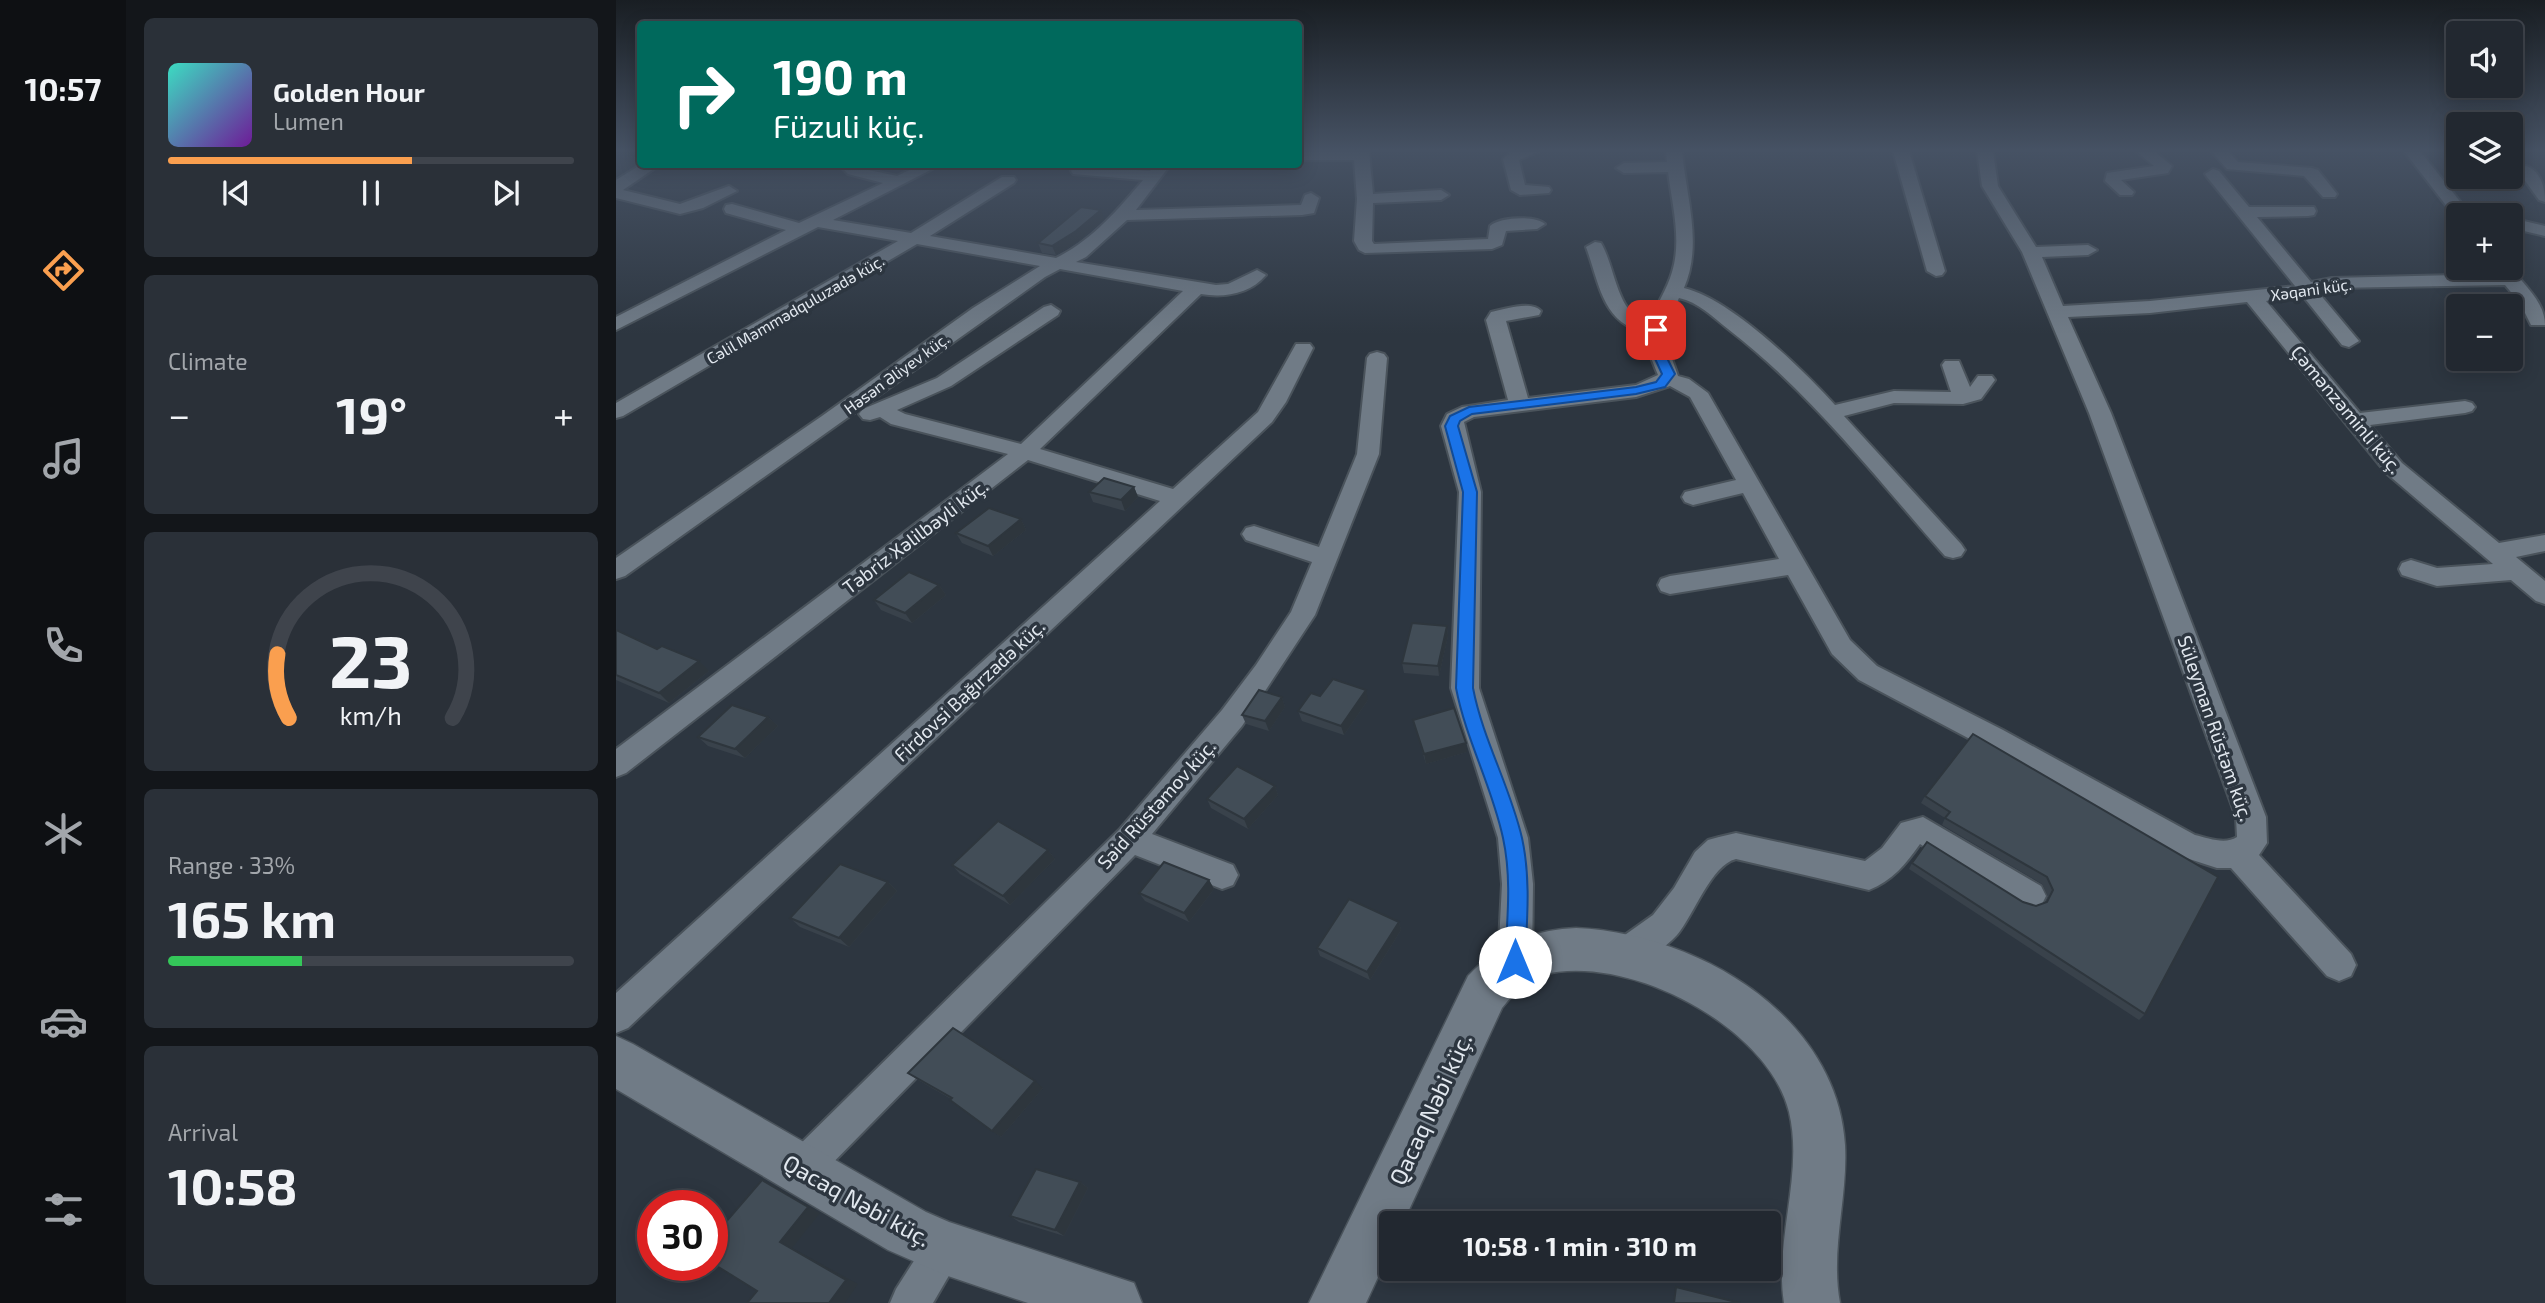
<!DOCTYPE html>
<meta charset="utf-8">
<style>
body{margin:0;font-family:"Exo 2",sans-serif;background:#2a3038;color:#f1f3f6;height:100vh;display:flex;flex-direction:column;font-size:26px;white-space:nowrap}
*{box-sizing:border-box;margin:0}
p{font-size:23px;color:#a2a6ab}
.icon{flex:none;width:38px;height:38px;fill:none;stroke:currentColor;stroke-width:2;stroke-linecap:round;stroke-linejoin:round}
.map{position:relative;flex:1;overflow:hidden}
.side{display:flex;flex-direction:column;gap:18px;padding:18px;background:#13161a;width:490px}
.side>*{flex:none}
.guide{position:absolute;left:21px;top:21px;width:665px;height:147px;border-radius:7px;box-shadow:0 4px 18px #0003,0 0 0 2px #3f444c;background:#00695c;color:#fff;overflow:hidden}
.buttons{position:absolute;left:1830px;top:21px;display:grid;gap:14px}
.buttons a{display:grid;place-items:center;width:77px;height:77px;border-radius:7px;background:#222830;box-shadow:0 4px 18px #0003,0 0 0 2px #3f444c;font-size:35px}
.speed{position:absolute;left:21px;top:1190px;display:flex;gap:14px;font-size:35px;font-weight:700;text-align:center}
.speed>*{display:grid;place-content:center;width:91px;height:91px;border-radius:50%;background:#222830;box-shadow:0 4px 18px #0003,0 0 0 2px #3f444c;line-height:1}
.speed .limit{border:10px solid #d22;background:#fff;color:#111}
.pin{position:absolute;display:grid;place-items:center;width:60px;height:60px;color:#fff;margin:-30px;border-radius:14px;box-shadow:0 4px 10px #0006}
.me{position:absolute;width:77px;margin:-38px;rotate:0deg;stroke-linejoin:round;filter:drop-shadow(0 0 5px #0008)}
.turn{display:flex;align-items:center;gap:24px;height:147px;padding:0 21px;font-size:32px}
.turn .icon{width:91px;height:91px;stroke-width:2.5}
.turn b{display:block;font-size:49px;line-height:60px}
.big{font-size:52px;font-weight:700;line-height:1.1}
.side .tile{flex:1;display:flex;flex-direction:column;justify-content:center;gap:10px;min-width:0;padding:0 24px;border-radius:10px;background:#2a3038}
.side .dial{align-items:center;gap:0}
.dial svg{height:182px;overflow:visible;fill:none;stroke:#3f444c;stroke-width:7;stroke-linecap:round;text-anchor:middle}
.dial text{fill:#f1f3f6;stroke:none}
.song{display:flex;align-items:center;gap:21px}
.cover{width:84px;height:84px;border-radius:10px;background:linear-gradient(135deg,hsl(170 70% 55%),hsl(280 70% 35%))}
.played{height:7px;border-radius:4px;background:linear-gradient(90deg,#fa9f4f 60%,#3f444c 60%)}
.keys{display:flex;justify-content:space-around;direction:ltr}
.heat{display:flex;justify-content:space-between;align-items:center;font-size:38px;direction:ltr}
.charge{height:10px;border-radius:5px;background:linear-gradient(90deg,#34c759 33%,#3f444c 0)}
.trip{position:absolute;left:763px;top:1211px;width:402px;height:70px;border-radius:7px;background:#222830;box-shadow:0 4px 18px #0003,0 0 0 2px #3f444c;font-weight:700;line-height:70px;text-align:center}
main{display:flex;flex:1;min-height:0}
.menu{display:flex;flex-direction:column;width:126px;justify-content:space-around;align-items:center;background:#0e1013;color:#a2a6ab}
.menu .icon{width:49px;height:49px}
.menu .active{color:#fa9f4f}
.menu b{font-size:32px;color:#f1f3f6}
.map>svg:first-child{display:block}
</style>
<main>
<nav class="menu">
<b>10:57</b>
<svg class="icon active" aria-label="directions" viewBox="0 0 24 24"><path d="M12 3l9 9-9 9-9-9zM9 14v-3h6M13 9l2 2-2 2"/></svg>
<svg class="icon" aria-label="music" viewBox="0 0 24 24"><path d="M9 18V5l10-2v13"/><circle cx="6" cy="18" r="3"/><circle cx="16" cy="16" r="3"/></svg>
<svg class="icon" aria-label="phone" viewBox="0 0 24 24"><path d="M5 4h4l2 5-3 2q2 4 5 5l2-3 5 2v4C11 20 4 13 5 4z"/></svg>
<svg class="icon" aria-label="climate" viewBox="0 0 24 24"><path d="M12 3v18M4 7l16 10M4 17L20 7"/></svg>
<svg class="icon" aria-label="car" viewBox="0 0 24 24"><path d="M5 17H2v-5l4-1 3-4h7l3 4 3 1v5h-3M9 17h6M6 11h13"/><circle cx="7" cy="17" r="2"/><circle cx="17" cy="17" r="2"/></svg>
<svg class="icon" aria-label="filters" viewBox="0 0 24 24"><path d="M4 7h16M4 17h16"/><circle cx="9" cy="7" r="2"/><circle cx="15" cy="17" r="2"/></svg>
</nav>
<section class="side">
<div class="tile">
<div class="song"><i class="cover"></i><div><b>Golden Hour</b><p>Lumen</p></div></div>
<div class="played"></div>
<div class="keys"><svg class="icon" aria-label="previous" viewBox="0 0 24 24"><path d="M18 5L8 12l10 7zM5 5v14"/></svg><svg class="icon" aria-label="pause" viewBox="0 0 24 24"><path d="M8 5v14M16 5v14"/></svg><svg class="icon" aria-label="next" viewBox="0 0 24 24"><path d="M6 5l10 7-10 7zM19 5v14"/></svg></div>
</div>
<div class="tile"><p>Climate</p>
<div class="heat"><a>−</a><b class="big">19°</b><a>+</a></div>
</div>
<div class="tile dial"><svg viewBox="0 0 100 80">
<path d="M14 69A42 42 0 1 1 86 69"/>
<path d="M14 69A42 42 0 0 1 9 41" stroke="#fa9f4f"/>
<text x="50" y="56" font-size="32" font-weight="700">23</text>
<text x="50" y="72" font-size="11">km/h</text>
</svg></div>
<div class="tile"><p>Range · 33%</p><b class="big">165 km</b><div class="charge"></div></div>
<div class="tile"><p>Arrival</p><b class="big">10:58</b></div>
</section>
<div class="map">
<svg width="1929" height="1303" viewBox="0 0 1929 1303">
<rect width="100%" height="100%" fill="#2d3640"/>
<g fill="none" stroke-linecap="round" stroke-linejoin="round">
<g stroke="#4a535b" stroke-width="4">
<g id="street">
<path d="M 682,151 L 753,151 L 757,194 L 825,190 L 833,195 L 825,200 L 757,203 L 756,241 L 758,244 L 872,239 L 874,226 C 883,217 920,215 929,224 L 921,229 L 890,231 L 886,245 L 876,249 L 749,253 L 743,250 L 738,241 L 741,199 L 738,160 L 684,160 Z"/>
<polygon points="896,151 924,151 903,160 909,185 933,187 935,190 933,193 904,195 895,190 887,159"/>
<path d="M 1050,151 L 1066,151 C 1070,196 1087,244 1068,288 C 1115,299 1186,369 1219,405 L 1278,391 L 1335,392 L 1326,365 L 1329,361 L 1343,361 L 1354,387 L 1362,376 L 1376,376 L 1379,380 L 1365,399 L 1347,404 L 1278,403 L 1228,416 L 1345,544 L 1349,550 L 1345,556 L 1337,558 L 1329,556 C 1260,478 1195,393 1112,329 C 1097,317 1082,302 1063,298 L 1052,321 L 1049,339 L 1062,376 L 1073,379 L 1092,393 L 1234,640 L 1261,666 L 1387,730 L 1579,835 C 1592,838 1609,845 1621,837 L 1620,817 L 1473,413 L 1406,252 L 1366,186 L 1361,151 L 1377,151 L 1382,186 L 1420,247 L 1472,245 L 1481,250 L 1472,255 L 1426,257 L 1447,306 L 1534,301 L 1679,286 L 1591,177 L 1589,174 L 1597,169 L 1603,171 L 1633,207 L 1698,207 L 1700,211 L 1698,215 L 1692,216 L 1641,217 L 1695,282 L 1716,278 L 1881,274 L 1877,268 L 1895,268 C 1908,285 1929,302 1929,325 L 1915,325 L 1904,303 L 1889,285 L 1716,288 L 1702,292 L 1743,341 L 1733,347 L 1726,345 L 1686,295 L 1650,301 L 1744,413 L 1849,401 L 1856,403 L 1859,407 L 1856,411 L 1849,413 L 1754,425 L 1786,463 L 1883,543 L 1929,535 L 1929,551 L 1900,557 L 1929,581 L 1929,604 L 1920,601 L 1895,580 L 1821,586 L 1786,575 L 1783,569 L 1786,563 L 1795,560 L 1821,568 L 1877,564 L 1770,473 L 1631,302 L 1534,313 L 1452,317 L 1495,413 L 1650,817 L 1651,843 L 1643,855 L 1735,954 L 1740,965 L 1735,976 L 1723,981 L 1711,976 L 1615,868 L 1601,868 L 1561,855 L 1367,746 L 1243,680 L 1216,654 L 1172,575 L 1054,594 L 1045,591 L 1042,585 L 1045,579 L 1054,576 L 1163,559 L 1127,493 L 1077,505 L 1069,502 L 1066,497 L 1069,492 L 1120,480 L 1074,397 L 1054,386 L 1020,397 L 858,417 L 848,422 L 865,492 L 863,688 L 912,838 L 917,884 L 916,962 L 911,973 L 899,978 L 887,973 L 882,962 L 886,884 L 882,838 L 835,688 L 843,492 L 825,426 L 831,414 L 846,407 L 892,400 L 870,320 L 875,312 C 889,309 916,300 925,311 L 923,315 L 890,321 L 912,398 L 1020,385 L 1042,375 L 1031,348 L 1030,333 C 986,323 984,285 970,247 L 979,242 L 985,243 C 1000,268 1000,315 1033,323 C 1040,305 1051,290 1056,272 C 1066,240 1056,204 1052,172 L 1008,173 L 1000,168 L 1008,163 L 1051,162 Z"/>
<polygon points="1277,151 1293,151 1329,271 1326,275 1320,276 1311,271"/>
<polygon points="1520,151 1538,151 1556,166 1552,173 1505,180 1518,192 1516,195 1504,195 1489,181 1491,173 1538,166"/>
<polygon points="1595,151 1612,151 1622,162 1696,168 1702,170 1721,194 1719,197 1707,197 1688,176 1611,169"/>
<polygon points="1788,151 1804,151 1850,209 1864,211 1866,215 1839,217"/>
<polygon points="26,164 45,164 7,190 64,204 113,186 121,191 87,208 64,214 0,198 0,180"/>
<path d="M 229,164 L 245,164 L 243,168 L 281,176 L 306,164 L 326,164 L 217,220 L 295,233 L 386,177 L 398,177 L 400,180 L 398,183 L 314,236 L 440,258 C 475,241 502,210 527,180 L 457,174 L 455,171 L 457,168 L 463,166 L 534,171 L 539,164 L 555,164 L 520,210 L 685,205 L 689,195 L 695,193 L 703,198 L 698,213 L 686,215 L 511,220 L 470,257 L 460,262 L 600,285 L 612,284 L 641,270 L 650,275 C 634,294 608,298 585,294 L 424,449 L 557,489 L 642,412 L 680,344 L 694,344 L 697,348 L 670,402 L 656,422 L 12,1028 L 0,1033 L 0,993 L 544,501 L 412,460 L 10,773 L 0,777 L 0,749 L 392,454 L 275,424 L 264,417 L 254,420 L 247,419 L 243,414 L 247,409 L 321,378 L 428,307 L 435,305 L 444,311 L 442,315 L 335,386 L 281,410 L 289,414 L 405,444 L 567,291 L 444,269 L 429,277 L 9,576 L 0,579 L 0,558 L 206,416 L 357,308 L 424,266 L 301,244 L 7,416 L 0,418 L 0,403 L 282,241 L 202,227 L 0,330 L 0,317 L 170,230 L 110,213 L 108,209 L 110,205 L 116,204 L 183,223 L 267,183 L 232,174 L 226,168 Z"/>
<path d="M 1910,166 C 1925,171 1929,188 1929,202 L 1923,200 L 1902,171 Z"/>
<polygon points="1895,218 1929,226 1929,236 1895,228"/>
<polygon points="761,352 768,354 771,358 763,454 699,615 626,726 536,834 617,865 622,875 617,885 606,889 519,855 198,1182 185,1188 172,1182 166,1169 172,1156 503,830 606,710 640,665 675,612 696,562 630,540 626,534 630,528 638,526 703,547 741,454 751,358 754,354"/>
<path d="M 1307,817 L 1425,886 L 1430,896 L 1425,906 L 1414,910 L 1403,906 L 1304,844 C 1290,864 1276,881 1253,890 L 1120,859 C 1095,865 1078,915 1061,935 C 1048,949 1028,962 1011,969 L 999,964 L 995,953 L 999,942 L 1037,915 L 1058,888 L 1079,852 L 1092,840 L 1103,837 L 1120,833 L 1249,861 L 1266,848 L 1285,823 Z"/>
<polygon points="329,1228 343,1234 349,1248 317,1303 274,1303 280,1289 315,1234"/>
</g>
</g>
<g stroke="#4a535b" stroke-width="3">
<g id="secondary">
<path d="M 960,928 C 1079,933 1221,1014 1229,1145 C 1232,1198 1214,1249 1224,1303 L 1168,1303 C 1158,1239 1188,1175 1173,1112 C 1152,1026 1010,952 926,975 C 909,979 897,995 886,1008 L 787,1223 L 775,1223 L 775,1249 L 750,1303 L 693,1303 L 852,976 C 882,944 917,930 960,928 Z"/>
<polygon points="0,1036 17,1044 310,1212 333,1222 518,1283 526,1303 412,1303 329,1275 272,1250 0,1089"/>
</g>
</g>
<use href="#street" fill="#707b86" fill-rule="evenodd"/>
<use href="#secondary" fill="#707b86" fill-rule="evenodd"/>
</g>
<g fill="#39424b">
<polygon points="488,219 463,241 440,255 426,253 422,243"/>
<polygon points="518,487 522,497 509,511 477,502 473,492"/>
<polygon points="405,519 410,530 377,556 346,543 340,533"/>
<polygon points="323,585 330,595 296,623 265,610 258,600"/>
<polygon points="831,626 832,636 823,676 788,673 786,663"/>
<polygon points="0,630 41,649 93,671 53,703 0,680"/>
<polygon points="704,696 752,700 728,735 686,721 682,711"/>
<polygon points="666,697 669,707 653,731 630,724 626,715"/>
<polygon points="152,717 162,726 129,758 92,746 82,737"/>
<polygon points="797,720 851,752 810,764"/>
<polygon points="1357,734 1529,1014 1523,1020 1293,869 1296,863 1420,906 1429,902 1432,897 1426,884 1326,825 1329,818 1305,803 1309,796"/>
<polygon points="659,786 662,795 632,829 595,808 591,799"/>
<polygon points="432,850 439,859 394,905 344,874 336,865"/>
<polygon points="593,880 598,889 573,922 529,901 523,893"/>
<polygon points="272,882 281,891 233,947 184,927 174,918"/>
<polygon points="783,922 785,930 754,980 704,956 701,948"/>
<polygon points="292,1073 427,1088 385,1137 334,1100 335,1099 302,1080"/>
<polygon points="464,1182 472,1188 448,1236 403,1222 394,1216"/>
</g>
<g fill="#2e363d">
<polygon points="485,210 488,219 463,241 440,255 436,246"/>
<polygon points="518,487 522,497 509,511 505,500"/>
<polygon points="405,519 410,530 377,556 372,546"/>
<polygon points="323,585 330,595 296,623 289,613"/>
<polygon points="831,626 832,636 823,676 822,666"/>
<polygon points="83,661 93,671 53,703 43,693"/>
<polygon points="750,690 752,700 728,735 725,726"/>
<polygon points="666,697 669,707 653,731 649,721"/>
<polygon points="152,717 162,726 129,758 119,749"/>
<polygon points="850,743 851,752 810,764 808,754"/>
<polygon points="659,786 662,795 632,829 628,819"/>
<polygon points="432,850 439,859 394,905 387,896"/>
<polygon points="593,880 598,889 573,922 568,913"/>
<polygon points="272,882 281,891 233,947 223,938"/>
<polygon points="783,922 785,930 754,980 751,972"/>
<polygon points="419,1081 427,1088 385,1137 376,1131"/>
<polygon points="146,1180 158,1186 204,1213 176,1248 242,1284 229,1303 213,1303 164,1242"/>
<polygon points="464,1182 472,1188 448,1236 439,1230"/>
</g>
<g fill="#424d57" stroke="#2e363d" stroke-width="2">
<polygon points="465,207 485,210 460,231 436,246 422,243"/>
<polygon points="488,478 518,487 505,500 473,492"/>
<polygon points="373,508 405,519 372,546 340,533"/>
<polygon points="293,572 323,585 289,613 258,600"/>
<polygon points="796,623 831,626 822,666 786,663"/>
<polygon points="0,630 41,649 46,646 83,661 43,693 0,675"/>
<polygon points="717,679 750,690 725,726 682,711 695,693 704,696"/>
<polygon points="643,690 666,697 649,721 626,715"/>
<polygon points="116,705 152,717 119,749 82,737"/>
<polygon points="838,708 850,743 808,754 797,720"/>
<polygon points="1357,734 1602,877 1529,1014 1296,863 1311,842 1407,902 1420,906 1431,902 1437,890 1431,877 1329,818 1334,812 1309,796"/>
<polygon points="621,766 659,786 628,819 591,799"/>
<polygon points="382,821 432,850 387,896 336,865"/>
<polygon points="548,862 593,880 568,913 523,893"/>
<polygon points="224,864 272,882 223,938 174,918"/>
<polygon points="733,899 783,922 751,972 701,948"/>
<polygon points="337,1028 419,1081 376,1131 334,1100 336,1098 292,1073"/>
<polygon points="420,1169 464,1182 439,1230 394,1216"/>
<polygon points="146,1180 192,1207 164,1242 230,1280 213,1303 131,1303 141,1291 96,1263 96,1238"/>
<polygon points="1060,1287 1124,1303 1058,1303"/>
</g>
<linearGradient id="sky" x2="0" y2="1"><stop stop-color="#191e23"/><stop offset="0.45" stop-color="#465264"/><stop offset="1" stop-color="#465264" stop-opacity="0"/></linearGradient>
<rect width="1929" height="334" fill="url(#sky)"/>
<path fill="#1a73e8" stroke="#114b97" stroke-width="2" d="M 1040,327 L 1046,330 L 1047,350 L 1059,374 L 1049,387 L 1020,394 L 856,414 L 844,421 L 842,426 L 861,492 L 857,688 C 867,740 894,786 906,838 C 915,879 911,920 909,962 L 906,969 L 899,971 L 892,969 L 889,962 C 891,920 896,879 887,838 C 876,786 850,740 840,688 L 847,492 L 829,426 L 834,416 L 853,407 L 1020,387 L 1040,382 L 1046,374 L 1035,350 L 1034,330 Z"/>
<g text-anchor="middle" dominant-baseline="central" stroke-width="7" stroke-linejoin="round" paint-order="stroke">
<g font-size="16" fill="#e2e8ef" stroke="#2d3640">
<text transform="translate(1695 289) rotate(-8)">Xəqani küç.</text>
<text transform="translate(179 309) rotate(-30)">Cəlil Məmmədquluzadə küç.</text>
<text transform="translate(280 373) rotate(-36)">Həsən Əliyev küç.</text>
</g>
<g font-size="19" fill="#e2e8ef" stroke="#2d3640">
<text transform="translate(1731 409) rotate(50)">Çəmənzəminli küç.</text>
<text transform="translate(299 536) rotate(-37)">Təbriz Xəlilbəyli küç.</text>
<text transform="translate(353 690) rotate(-43)">Firdovsi Bağırzadə küç.</text>
<text transform="translate(1600 728) rotate(71)">Süleyman Rüstəm küç.</text>
<text transform="translate(540 804) rotate(-48)">Səid Rüstəmov küç.</text>
</g>
<g font-size="23" fill="#e2e8ef" stroke="#2d3640">
<text transform="translate(814 1109) rotate(-65)">Qacaq Nəbi küç.</text>
<text transform="translate(241 1200) rotate(29)">Qacaq Nəbi küç.</text>
</g>
</g>
</svg>
<div class="buttons">
<a><svg class="icon" aria-label="sound" viewBox="0 0 24 24"><path d="M4 9h4l5-4v14l-5-4H4zM17 9q2 3 0 6"/></svg></a>
<a><svg class="icon" aria-label="layers" viewBox="0 0 24 24"><path d="M12 4l9 5-9 5-9-5zM3 14l9 5 9-5"/></svg></a>
<a>+</a>
<a>−</a>
</div>
<div class="speed"><div class="limit">30</div></div>
<div class="pin" style="left:1040px;top:330px;background:#d93025"><svg class="icon" aria-label="arrive" viewBox="0 0 24 24"><path d="M6 21V4h12l-3 4 3 4H6"/></svg></div>
<svg class="me" style="left:899px;top:962px" viewBox="-20 -20 40 40"><circle r="19" fill="#fff"/><path d="M0-13L10 11 0 6-10 11z" fill="#1a73e8"/></svg>
<div class="trip">10:58 · 1 min · 310 m</div>
<div class="guide">
<div class="turn"><svg class="icon" aria-label="right" viewBox="0 0 24 24"><path d="M7 20v-9h11M14 6l5 5-5 5"/></svg><div><b>190 m</b>Füzuli küç.</div></div>
</div>
</div>
</main>
